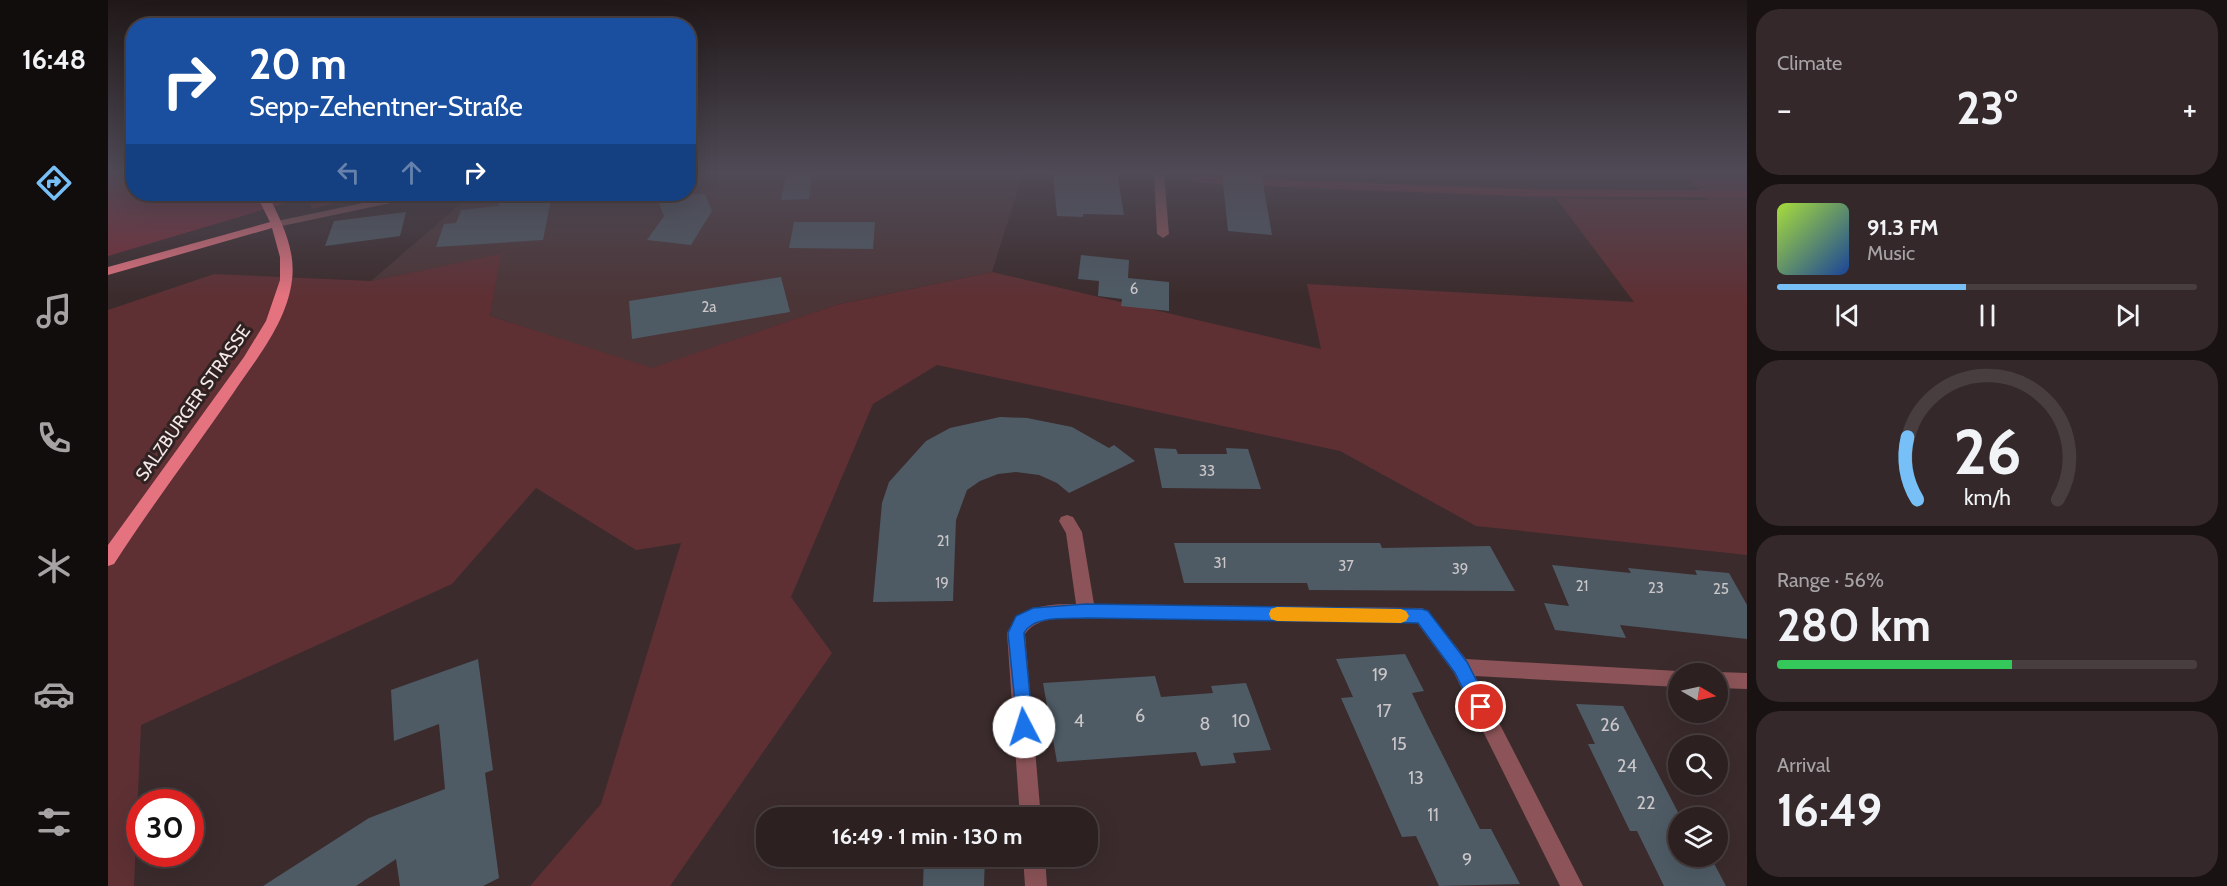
<!DOCTYPE html>
<meta charset="utf-8">
<style>
body{margin:0;font-family:Cabin,sans-serif;background:#34282a;color:#f1f3f6;height:100vh;display:flex;flex-direction:column;font-size:22px;white-space:nowrap}
*{box-sizing:border-box;margin:0}
p{font-size:20px;color:#a6a3a5}
.icon{flex:none;width:33px;height:33px;fill:none;stroke:currentColor;stroke-width:2;stroke-linecap:round;stroke-linejoin:round}
.map{position:relative;flex:1;overflow:hidden}
.details{display:flex;flex-direction:column;gap:9px;padding:9px;background:#181212;width:480px}
.details>*{flex:none}
.guide{position:absolute;left:18px;top:18px;width:570px;height:183px;border-radius:24px;box-shadow:0 6px 24px #0002,0 0 0 2px #483e3f;background:#1a4fa0;color:#fff;overflow:hidden}
.needle{width:39px;rotate:99deg}
.controls{position:absolute;left:1560px;top:663px;display:grid;gap:12px}
.controls a{display:grid;place-items:center;width:60px;height:60px;border-radius:50%;background:#2c2021;box-shadow:0 6px 24px #0002,0 0 0 2px #483e3f;font-size:30px}
.speed{position:absolute;left:18px;top:789px;display:flex;gap:12px;font-size:30px;font-weight:700;text-align:center}
.speed>*{display:grid;place-content:center;width:78px;height:78px;border-radius:50%;background:#2c2021;box-shadow:0 6px 24px #0002,0 0 0 2px #483e3f;line-height:1}
.speed .limit{border:9px solid #d22;background:#fff;color:#111}
.pin{position:absolute;display:grid;place-items:center;width:51px;height:51px;color:#fff;margin:-26px;border:3px solid #fff;border-radius:50%;box-shadow:0 2px 6px #0007}
.me{position:absolute;width:66px;margin:-33px;rotate:355deg;stroke-linejoin:round;filter:drop-shadow(0 0 4px #0008)}
.turn{display:flex;align-items:center;gap:21px;height:126px;padding:0 24px;font-size:27px}
.turn .icon{width:78px;height:78px;stroke-width:2.5}
.turn b{display:block;font-size:42px;line-height:51px}
.lanes{display:flex;align-items:center;height:57px;padding:0 24px;background:#0003;justify-content:center;gap:30px;direction:ltr}
.lanes .off{opacity:.35}
.big{font-size:45px;font-weight:700;line-height:1.1}
.details .card{flex:1;display:flex;flex-direction:column;justify-content:center;gap:9px;min-width:0;padding:0 21px;border-radius:24px;background:#34282a}
.details .dial{align-items:center;gap:0}
.dial svg{height:156px;overflow:visible;fill:none;stroke:#483e3f;stroke-width:7;stroke-linecap:round;text-anchor:middle}
.dial text{fill:#f1f3f6;stroke:none}
.song{display:flex;align-items:center;gap:18px}
.cover{width:72px;height:72px;border-radius:9px;background:linear-gradient(135deg,hsl(80 70% 55%),hsl(220 70% 35%))}
.played{height:6px;border-radius:3px;background:linear-gradient(90deg,#77c0f7 45%,#483e3f 45%)}
.keys{display:flex;justify-content:space-around;direction:ltr}
.heat{display:flex;justify-content:space-between;align-items:center;font-size:33px;direction:ltr}
.charge{height:9px;border-radius:4px;background:linear-gradient(90deg,#34c759 56%,#483e3f 0)}
.trip{position:absolute;left:648px;top:807px;width:342px;height:60px;border-radius:24px;background:#2c2021;box-shadow:0 6px 24px #0002,0 0 0 2px #483e3f;font-weight:700;line-height:60px;text-align:center}
main{display:flex;flex:1;min-height:0}
.tab-bar{display:flex;flex-direction:column;width:108px;justify-content:space-around;align-items:center;background:#120d0d;color:#a6a3a5}
.tab-bar .icon{width:42px;height:42px}
.tab-bar .on{color:#77c0f7}
.tab-bar b{font-size:27px;color:#f1f3f6}
.map>svg:first-child{display:block}
</style>
<main>
<nav class="tab-bar">
<b>16:48</b>
<svg class="icon on" aria-label="directions" viewBox="0 0 24 24"><path d="M12 3l9 9-9 9-9-9zM9 14v-3h6M13 9l2 2-2 2"/></svg>
<svg class="icon" aria-label="music" viewBox="0 0 24 24"><path d="M9 18V5l10-2v13"/><circle cx="6" cy="18" r="3"/><circle cx="16" cy="16" r="3"/></svg>
<svg class="icon" aria-label="phone" viewBox="0 0 24 24"><path d="M5 4h4l2 5-3 2q2 4 5 5l2-3 5 2v4C11 20 4 13 5 4z"/></svg>
<svg class="icon" aria-label="climate" viewBox="0 0 24 24"><path d="M12 3v18M4 7l16 10M4 17L20 7"/></svg>
<svg class="icon" aria-label="car" viewBox="0 0 24 24"><path d="M5 17H2v-5l4-1 3-4h7l3 4 3 1v5h-3M9 17h6M6 11h13"/><circle cx="7" cy="17" r="2"/><circle cx="17" cy="17" r="2"/></svg>
<svg class="icon" aria-label="filters" viewBox="0 0 24 24"><path d="M4 7h16M4 17h16"/><circle cx="9" cy="7" r="2"/><circle cx="15" cy="17" r="2"/></svg>
</nav>
<div class="map">
<svg width="1639" height="886" viewBox="0 0 1639 886">
<rect width="100%" height="100%" fill="#3b2b2c"/>
<polygon fill="#4b3537" points="581,173 915,173 884,272 728,305 544,369 382,316 392,255 263,281 364,194 580,194"/>
<g fill="#5e3034">
<polygon points="1574,173 1639,173 1639,555 1368,526 1232,451 829,365 765,404 683,597 724,653 562,886 422,886 493,804 573,543 528,550 428,488 344,584 33,725 26,886 0,886 0,310 106,274 263,281 393,254 382,316 544,368 728,305 884,272 1213,349 1199,284 1526,302 1448,198 1601,200"/>
<polygon points="208,194 262,194 204,209 199,196"/>
</g>
<polygon fill="#782c37" points="0,173 25,173 26,194 208,194 0,256"/>
<g fill="none" stroke-linecap="round" stroke-linejoin="round">
<g stroke="#782c37" stroke-width="7">
<polyline points="1087,179 1125,181"/>
<polyline points="1144,182 1425,193 1639,194"/>
</g>
</g>
<g fill="#4e5b65">
<polygon points="678,173 704,173 701,199 673,200"/>
<polygon points="945,173 1009,173 1016,215 975,214 975,217 949,216"/>
<polygon points="1114,173 1153,173 1164,235 1120,231"/>
<polygon points="389,194 444,194 435,240 328,247 336,224 348,223 353,210 391,206"/>
<polygon points="547,194 597,194 604,211 583,245 539,240 556,216"/>
<polygon points="298,212 292,236 217,246 226,221"/>
<polygon points="686,222 767,222 765,249 681,248"/>
<polygon points="973,255 1021,260 1020,278 1061,282 1061,311 1013,306 1014,299 990,296 991,281 970,279"/>
<polygon points="673,277 682,312 524,339 521,301"/>
<polygon points="892,417 919,418 964,427 1001,448 1006,445 1027,461 961,493 949,483 931,475 908,472 890,474 872,481 859,490 848,520 845,601 765,602 774,503 781,482 818,441 842,428"/>
<polygon points="1046,448 1068,449 1070,454 1119,454 1118,448 1140,449 1153,489 1054,488"/>
<polygon points="1066,543 1272,543 1274,548 1382,546 1407,591 1201,590 1199,583 1076,583"/>
<polygon points="1444,565 1523,573 1520,568 1589,575 1587,570 1621,573 1639,605 1639,639 1512,625 1518,638 1447,630 1436,603 1461,606"/>
<polygon points="1297,654 1316,691 1304,693 1319,724 1372,829 1383,829 1412,884 1331,886 1308,836 1294,837 1233,698 1245,697 1228,659"/>
<polygon points="370,659 385,770 377,773 391,878 375,886 292,886 288,859 248,886 155,886 261,818 337,789 331,724 286,741 283,690"/>
<polygon points="1047,676 1053,697 1105,693 1103,686 1138,683 1163,750 1125,753 1128,763 1093,766 1088,752 949,762 935,683"/>
<polygon points="1468,704 1515,706 1573,818 1570,818 1570,856 1602,856 1618,886 1556,886 1529,831 1522,831 1480,744 1487,744"/>
<polygon points="816,856 877,856 876,886 815,886"/>
</g>
<g fill="none" stroke-linecap="round" stroke-linejoin="round">
<g fill="#8c5458" fill-rule="evenodd">
<polygon points="1046,173 1056,173 1061,234 1055,238 1049,234"/>
<polygon points="298,194 317,194 311,197 169,227 163,224 169,221"/>
<path d="M 959,515 L 965,517 L 974,532 L 986,604 L 1314,608 L 1320,611 L 1358,659 L 1570,671 L 1577,674 L 1570,674 L 1570,687 L 1367,676 L 1475,886 L 1452,886 L 1346,673 L 1309,623 L 978,618 C 958,619 930,615 917,634 L 933,818 L 912,818 L 899,633 C 912,605 941,604 968,604 L 958,533 L 951,521 L 953,517 Z"/>
<polygon points="1610,672 1639,673 1639,689 1610,688 1610,674 1605,674"/>
<polygon points="915,856 937,856 939,886 917,886"/>
</g>
<path fill="#e5737f" fill-rule="evenodd" d="M 148,194 L 160,194 C 173,221 188,249 184,280 C 179,322 149,358 126,392 C 86,450 44,505 6,564 L 0,566 L 0,545 L 136,357 L 158,321 L 172,280 L 172,257 L 164,228 L 0,275 L 0,267 L 162,222 Z"/>
</g>
<linearGradient id="sky" x2="0" y2="1"><stop stop-color="#201818"/><stop offset="0.58" stop-color="#4f4a56"/><stop offset="1" stop-color="#4f4a56" stop-opacity="0"/></linearGradient>
<rect width="1639" height="297" fill="url(#sky)"/>
<path fill="#1a73e8" stroke="#114b97" stroke-width="1.5" d="M 978,604 L 1314,609 L 1320,611 L 1359,662 L 1382,707 L 1379,713 L 1373,715 L 1367,713 L 1347,673 L 1310,623 L 978,618 C 960,619 925,615 916,633 L 925,727 L 922,733 L 916,736 L 910,733 L 900,633 L 908,616 L 925,608 Z"/>
<polygon fill="#f59e0b" points="1169,607 1293,609 1298,611 1301,616 1298,621 1293,623 1169,621 1163,619 1161,614 1163,609"/>
<g text-anchor="middle" dominant-baseline="central" stroke-width="6" stroke-linejoin="round" paint-order="stroke">
<g font-size="15" fill="#cac6c8">
<text x="1026" y="289">6</text>
<text x="601" y="307">2a</text>
<text x="1099" y="471">33</text>
<text x="835" y="541">21</text>
<text x="1112" y="563">31</text>
<text x="1238" y="566">37</text>
<text x="1352" y="569">39</text>
<text x="834" y="583">19</text>
<text x="1474" y="586">21</text>
<text x="1548" y="588">23</text>
<text x="1613" y="589">25</text>
</g>
<g font-size="18" fill="#f4e9e9" stroke="#312222">
<text transform="translate(85 403) rotate(-55)">SALZBURGER STRASSE</text>
</g>
<g font-size="18" fill="#cac6c8">
<text x="1272" y="675">19</text>
<text x="1276" y="711">17</text>
<text x="1032" y="716">6</text>
<text x="971" y="721">4</text>
<text x="1133" y="721">10</text>
<text x="1097" y="724">8</text>
<text x="1502" y="725">26</text>
<text x="1291" y="744">15</text>
<text x="1519" y="766">24</text>
<text x="1308" y="778">13</text>
<text x="1538" y="803">22</text>
<text x="1325" y="815">11</text>
<text x="1359" y="860">9</text>
</g>
</g>
</svg>
<div class="controls">
<a><svg class="needle" viewBox="-14 -14 28 28"><path d="M0-13l5 13h-10z" fill="#e53935"/><path d="M0 13l5-13h-10z" fill="#a6a3a5"/></svg></a>
<a><svg class="icon" aria-label="search" viewBox="0 0 24 24"><circle cx="10" cy="10" r="6"/><path d="M15 15l6 6"/></svg></a>
<a><svg class="icon" aria-label="layers" viewBox="0 0 24 24"><path d="M12 4l9 5-9 5-9-5zM3 14l9 5 9-5"/></svg></a>
</div>
<div class="speed"><div class="limit">30</div></div>
<div class="pin" style="left:1373px;top:707px;background:#d93025"><svg class="icon" aria-label="arrive" viewBox="0 0 24 24"><path d="M6 21V4h12l-3 4 3 4H6"/></svg></div>
<svg class="me" style="left:916px;top:727px" viewBox="-20 -20 40 40"><circle r="19" fill="#fff"/><path d="M0-13L10 11 0 6-10 11z" fill="#1a73e8"/></svg>
<div class="trip">16:49 · 1 min · 130 m</div>
<div class="guide">
<div class="turn"><svg class="icon" aria-label="right" viewBox="0 0 24 24"><path d="M7 20v-9h11M14 6l5 5-5 5"/></svg><div><b>20 m</b>Sepp-Zehentner-Straße</div></div>
<div class="lanes"><svg class="icon off" aria-label="left" viewBox="0 0 24 24"><path d="M17 20v-9H6M10 6l-5 5 5 5"/></svg><svg class="icon off" aria-label="ahead" viewBox="0 0 24 24"><path d="M12 20V5M6 11l6-6 6 6"/></svg><svg class="icon" aria-label="right" viewBox="0 0 24 24"><path d="M7 20v-9h11M14 6l5 5-5 5"/></svg></div>
</div>
</div>
<section class="details">
<div class="card"><p>Climate</p>
<div class="heat"><a>−</a><b class="big">23°</b><a>+</a></div>
</div>
<div class="card">
<div class="song"><i class="cover"></i><div><b>91.3 FM</b><p>Music</p></div></div>
<div class="played"></div>
<div class="keys"><svg class="icon" aria-label="previous" viewBox="0 0 24 24"><path d="M18 5L8 12l10 7zM5 5v14"/></svg><svg class="icon" aria-label="pause" viewBox="0 0 24 24"><path d="M8 5v14M16 5v14"/></svg><svg class="icon" aria-label="next" viewBox="0 0 24 24"><path d="M6 5l10 7-10 7zM19 5v14"/></svg></div>
</div>
<div class="card dial"><svg viewBox="0 0 100 80">
<path d="M14 69A42 42 0 1 1 86 69"/>
<path d="M14 69A42 42 0 0 1 9 37" stroke="#77c0f7"/>
<text x="50" y="56" font-size="32" font-weight="700">26</text>
<text x="50" y="72" font-size="11">km/h</text>
</svg></div>
<div class="card"><p>Range · 56%</p><b class="big">280 km</b><div class="charge"></div></div>
<div class="card"><p>Arrival</p><b class="big">16:49</b></div>
</section>
</main>
